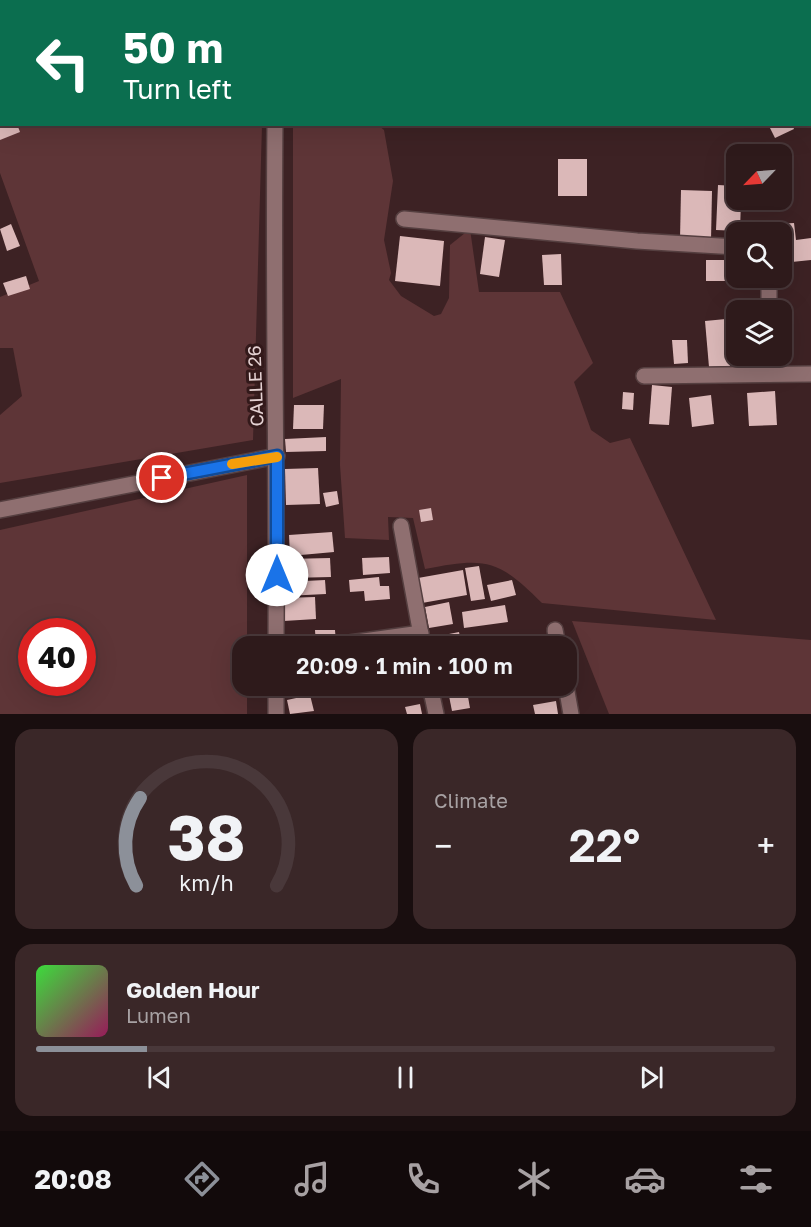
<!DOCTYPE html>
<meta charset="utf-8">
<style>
body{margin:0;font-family:"Golos Text",sans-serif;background:#3a2728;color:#f1f3f6;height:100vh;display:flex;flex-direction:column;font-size:22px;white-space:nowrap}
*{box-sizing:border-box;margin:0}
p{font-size:20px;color:#a7a1a3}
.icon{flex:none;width:33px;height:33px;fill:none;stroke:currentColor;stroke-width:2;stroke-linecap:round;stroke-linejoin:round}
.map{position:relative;height:714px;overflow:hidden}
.details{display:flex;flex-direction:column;gap:15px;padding:15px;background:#190e0f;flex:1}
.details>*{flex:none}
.banner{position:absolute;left:0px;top:0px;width:812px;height:126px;box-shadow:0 6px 24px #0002,0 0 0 2px #49383a;background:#0b6e4f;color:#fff;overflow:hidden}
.needle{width:39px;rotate:245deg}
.controls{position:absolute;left:726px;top:144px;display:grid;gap:12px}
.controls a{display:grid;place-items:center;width:66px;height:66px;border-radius:12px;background:#2e1a1b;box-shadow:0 6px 24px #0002,0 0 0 2px #49383a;font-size:30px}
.speed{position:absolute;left:18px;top:618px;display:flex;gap:12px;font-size:30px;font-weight:700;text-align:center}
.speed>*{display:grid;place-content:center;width:78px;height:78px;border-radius:50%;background:#2e1a1b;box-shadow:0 6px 24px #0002,0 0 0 2px #49383a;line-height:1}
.speed .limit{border:9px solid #d22;background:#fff;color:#111}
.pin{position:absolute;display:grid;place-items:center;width:51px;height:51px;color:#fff;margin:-26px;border:3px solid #fff;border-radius:50%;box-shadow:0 2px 6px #0007}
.me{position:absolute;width:66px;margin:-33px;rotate:0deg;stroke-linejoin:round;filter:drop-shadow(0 0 4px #0008)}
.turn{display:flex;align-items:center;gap:21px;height:126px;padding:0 24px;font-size:27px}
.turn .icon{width:78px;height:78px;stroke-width:2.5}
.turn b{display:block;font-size:42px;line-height:51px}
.big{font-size:45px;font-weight:600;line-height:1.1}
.details .card{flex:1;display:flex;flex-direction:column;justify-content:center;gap:9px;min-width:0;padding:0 21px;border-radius:18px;background:#3a2728}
.details .dial{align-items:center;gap:0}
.dial svg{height:156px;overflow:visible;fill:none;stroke:#49383a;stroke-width:7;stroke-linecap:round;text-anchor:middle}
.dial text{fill:#f1f3f6;stroke:none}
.song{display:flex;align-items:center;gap:18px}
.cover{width:72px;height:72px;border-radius:9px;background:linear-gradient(135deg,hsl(120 70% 55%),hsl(330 70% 35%))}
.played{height:6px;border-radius:3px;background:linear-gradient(90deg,#8c9099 15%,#49383a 15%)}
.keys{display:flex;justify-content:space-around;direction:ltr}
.heat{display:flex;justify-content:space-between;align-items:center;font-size:33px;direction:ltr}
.details .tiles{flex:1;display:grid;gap:15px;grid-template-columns:1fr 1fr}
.card:last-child{grid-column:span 2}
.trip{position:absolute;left:232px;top:636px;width:345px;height:60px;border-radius:18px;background:#2e1a1b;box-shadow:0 6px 24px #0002,0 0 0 2px #49383a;font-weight:600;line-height:60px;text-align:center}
.tab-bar{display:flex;height:96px;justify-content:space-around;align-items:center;background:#120a0b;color:#a7a1a3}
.tab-bar .icon{width:42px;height:42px}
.tab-bar .active{color:#8c9099}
.tab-bar b{font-size:27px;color:#f1f3f6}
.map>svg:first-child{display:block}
</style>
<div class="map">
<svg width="811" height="714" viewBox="0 0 811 714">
<rect width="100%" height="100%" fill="#3d2224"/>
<g fill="#5e3537" fill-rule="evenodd">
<polygon points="29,125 262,125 253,440 0,483 0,415 22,396 13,348 0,348 0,297 39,281 0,173 0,135"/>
<path d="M 293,125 L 378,125 L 384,130 L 393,181 L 384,240 L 391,273 L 389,280 L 401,296 L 434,316 L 441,314 L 449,298 L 450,245 L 470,229 L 479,292 L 560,292 L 593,363 L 574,382 L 591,430 L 610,443 L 630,438 L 716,620 L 542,603 C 498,559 486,557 425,569 L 413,518 L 388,517 L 389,540 L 345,538 L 340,465 L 341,379 L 293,398 Z"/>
<path d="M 247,475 L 247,646 L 243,646 L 243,686 L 247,686 L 247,714 L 0,714 L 0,530 ZM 32,632 L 82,632 L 82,682 L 32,682 Z"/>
<polygon points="572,621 811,640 811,714 609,714"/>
</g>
<g fill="#dbb8b8">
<polygon points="0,124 17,124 20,132 0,140"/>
<polygon points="768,124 792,124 794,129 775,138"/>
<rect x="558" y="159" width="29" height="37"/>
<polygon points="718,185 736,186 736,200 741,200 740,231 716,230"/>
<polygon points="681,190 712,191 711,240 680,239"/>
<polygon points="794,223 796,240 811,238 811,260 782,263 782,232 778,232 777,224"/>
<polygon points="11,224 20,246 7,251 0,229"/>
<polygon points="400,236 444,241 440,286 395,281"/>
<polygon points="485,237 505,240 499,277 480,274"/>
<polygon points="561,254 562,285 544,285 542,255"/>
<rect x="706" y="260" width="20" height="21"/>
<polygon points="26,276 30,289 8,296 3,283"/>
<polygon points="726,319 730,366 709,367 705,321"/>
<polygon points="672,340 687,340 688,363 674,364"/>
<polygon points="652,385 672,387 669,425 649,424"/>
<polygon points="775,391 777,425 749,426 747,393"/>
<polygon points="623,392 634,393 633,410 622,409"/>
<polygon points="711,395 714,424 692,427 689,398"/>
<polygon points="294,405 324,405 323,429 293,429"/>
<polygon points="326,437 326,451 286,452 285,439"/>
<polygon points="318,468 320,504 286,505 285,469"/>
<polygon points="337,491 339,504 326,507 323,493"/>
<polygon points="431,508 433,520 421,522 419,510"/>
<polygon points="332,532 334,552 290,556 289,535"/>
<polygon points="389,557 390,573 363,575 362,558"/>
<polygon points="330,558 331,577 289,578 288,559"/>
<polygon points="479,566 485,599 471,601 465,568"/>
<polygon points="463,570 467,595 422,603 418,578"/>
<polygon points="379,577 380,586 389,586 390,599 365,601 364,591 350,592 349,580"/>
<polygon points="325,580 326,594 285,596 284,582"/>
<polygon points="512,580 516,595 491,601 487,585"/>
<polygon points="315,597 316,619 284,621 283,598"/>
<polygon points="449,602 453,624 429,628 425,607"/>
<polygon points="505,605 508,622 464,628 462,612"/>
<polygon points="315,630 335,630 336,643 316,644"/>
<polygon points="459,632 462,646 436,646 434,637"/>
<polygon points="378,686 397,686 398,693 380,697"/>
<polygon points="447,686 466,686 470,708 452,711"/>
<polygon points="310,695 314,711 290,714 287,700"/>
<polygon points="556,701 558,714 535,714 533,705"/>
<polygon points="420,704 422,714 407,714 405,707"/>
</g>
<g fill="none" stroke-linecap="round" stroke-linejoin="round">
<g stroke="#553f40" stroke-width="18">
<g id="minor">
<polyline points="275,0 275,2"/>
<polyline points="63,2 67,0"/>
<polyline points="0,25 2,24"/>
<path d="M 275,124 C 273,299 277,472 276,646"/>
<polyline points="404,219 637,241 736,247"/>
<polyline points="769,278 769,310"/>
<polyline points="770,356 770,374"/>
<polyline points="644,376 811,374"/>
<polyline points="0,510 277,456"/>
<polyline points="401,526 423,646"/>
<polyline points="555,630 558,646"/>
<polyline points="328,646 421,633"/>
<polyline points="430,686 436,714"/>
<polyline points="566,686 571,714"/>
<polyline points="276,714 276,686"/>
</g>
</g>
<use href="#minor" stroke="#8f6f70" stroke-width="15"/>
</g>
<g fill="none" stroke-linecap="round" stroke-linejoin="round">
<g stroke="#114b97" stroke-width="15">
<polyline id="route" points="162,478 277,456 277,575"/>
</g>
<use href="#route" stroke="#1a73e8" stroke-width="10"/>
<polyline stroke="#f59e0b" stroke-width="10" points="232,464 277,457"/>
</g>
<g text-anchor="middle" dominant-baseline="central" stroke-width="6" stroke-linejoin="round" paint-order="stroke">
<g font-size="18" fill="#e5d2d3" stroke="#33191a">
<text transform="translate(255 386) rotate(-92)">CALLE 26</text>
</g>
</g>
</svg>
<div class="controls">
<a><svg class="needle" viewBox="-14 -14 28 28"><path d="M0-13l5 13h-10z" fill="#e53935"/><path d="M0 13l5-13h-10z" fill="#a7a1a3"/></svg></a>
<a><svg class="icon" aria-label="search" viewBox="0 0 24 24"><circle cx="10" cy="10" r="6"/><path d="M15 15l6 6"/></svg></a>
<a><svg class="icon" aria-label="layers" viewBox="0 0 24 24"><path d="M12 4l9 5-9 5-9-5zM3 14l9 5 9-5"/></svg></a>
</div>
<div class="speed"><div class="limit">40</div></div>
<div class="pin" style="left:162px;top:478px;background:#d93025"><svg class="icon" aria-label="arrive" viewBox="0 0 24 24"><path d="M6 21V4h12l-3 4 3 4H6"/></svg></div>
<svg class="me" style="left:277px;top:575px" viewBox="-20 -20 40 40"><circle r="19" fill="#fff"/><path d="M0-13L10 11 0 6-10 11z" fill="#1a73e8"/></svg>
<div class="trip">20:09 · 1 min · 100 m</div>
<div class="banner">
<div class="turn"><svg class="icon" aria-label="left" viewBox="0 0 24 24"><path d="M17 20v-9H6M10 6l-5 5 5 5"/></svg><div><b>50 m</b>Turn left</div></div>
</div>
</div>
<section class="details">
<div class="tiles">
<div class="card dial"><svg viewBox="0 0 100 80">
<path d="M14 69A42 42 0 1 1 86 69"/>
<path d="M14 69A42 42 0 0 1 16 24" stroke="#8c9099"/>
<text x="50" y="56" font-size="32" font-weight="700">38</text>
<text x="50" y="72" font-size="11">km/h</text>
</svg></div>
<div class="card"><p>Climate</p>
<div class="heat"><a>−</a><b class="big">22°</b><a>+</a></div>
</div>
<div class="card">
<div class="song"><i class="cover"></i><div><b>Golden Hour</b><p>Lumen</p></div></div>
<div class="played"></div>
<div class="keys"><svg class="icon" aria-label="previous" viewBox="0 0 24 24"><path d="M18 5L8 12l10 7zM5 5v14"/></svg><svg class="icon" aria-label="pause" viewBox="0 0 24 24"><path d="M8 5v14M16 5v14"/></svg><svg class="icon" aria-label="next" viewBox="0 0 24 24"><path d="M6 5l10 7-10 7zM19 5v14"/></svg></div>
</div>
</div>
</section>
<nav class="tab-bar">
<b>20:08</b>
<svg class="icon active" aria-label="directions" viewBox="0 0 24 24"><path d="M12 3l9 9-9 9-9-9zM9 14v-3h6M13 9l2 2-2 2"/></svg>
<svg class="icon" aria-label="music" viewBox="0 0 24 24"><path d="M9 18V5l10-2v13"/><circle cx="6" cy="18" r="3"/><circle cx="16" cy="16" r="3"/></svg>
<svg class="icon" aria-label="phone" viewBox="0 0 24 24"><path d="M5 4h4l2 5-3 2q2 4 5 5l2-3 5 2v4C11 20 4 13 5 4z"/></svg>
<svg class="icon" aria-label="climate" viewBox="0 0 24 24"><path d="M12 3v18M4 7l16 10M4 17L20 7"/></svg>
<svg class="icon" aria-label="car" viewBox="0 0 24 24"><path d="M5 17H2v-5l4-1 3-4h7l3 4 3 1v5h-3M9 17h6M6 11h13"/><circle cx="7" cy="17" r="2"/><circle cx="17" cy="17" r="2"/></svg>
<svg class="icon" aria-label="filters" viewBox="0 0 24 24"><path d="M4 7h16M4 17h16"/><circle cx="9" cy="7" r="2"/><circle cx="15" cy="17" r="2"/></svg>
</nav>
